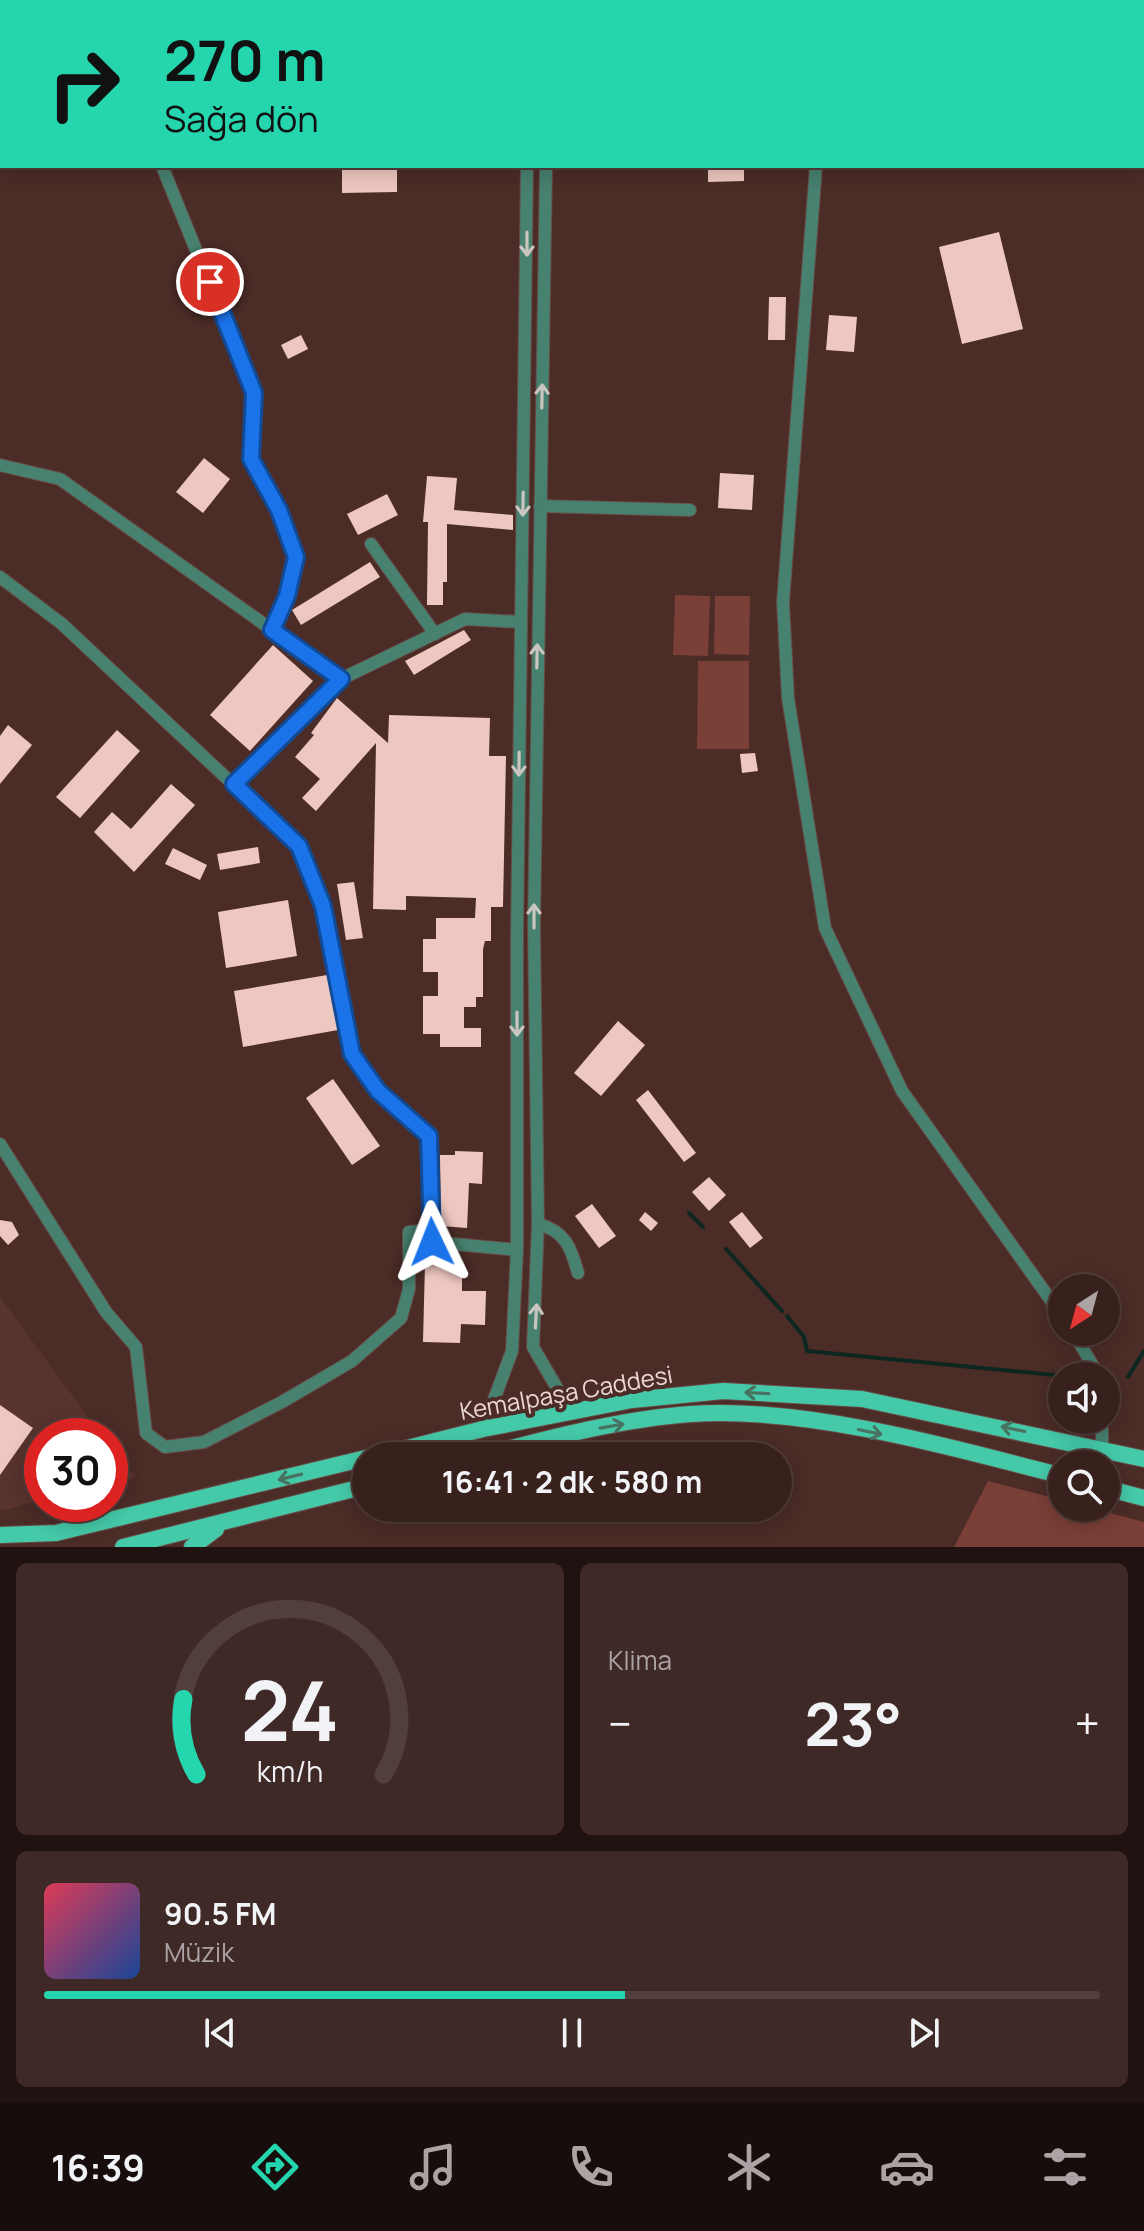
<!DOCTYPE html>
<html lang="tr">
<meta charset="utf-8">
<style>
body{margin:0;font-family:Manrope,sans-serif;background:#3f2926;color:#f1f3f6;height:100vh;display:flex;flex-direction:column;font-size:30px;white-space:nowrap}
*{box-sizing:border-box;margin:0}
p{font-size:26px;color:#aba3a4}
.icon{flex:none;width:44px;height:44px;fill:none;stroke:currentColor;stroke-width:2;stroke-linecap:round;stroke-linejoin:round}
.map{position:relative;height:1547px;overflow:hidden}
.details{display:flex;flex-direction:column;gap:16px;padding:16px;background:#1f1210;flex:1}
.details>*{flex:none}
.hud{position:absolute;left:0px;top:0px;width:1144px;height:168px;box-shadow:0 4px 20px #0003,0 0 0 2px #523e3b;background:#24d5ae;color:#111;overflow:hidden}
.needle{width:52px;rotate:216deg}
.buttons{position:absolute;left:1048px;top:1274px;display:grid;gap:16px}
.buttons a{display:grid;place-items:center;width:72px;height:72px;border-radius:50%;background:#38211d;box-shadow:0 4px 20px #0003,0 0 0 2px #523e3b;font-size:40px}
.speed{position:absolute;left:24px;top:1418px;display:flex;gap:16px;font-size:40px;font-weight:700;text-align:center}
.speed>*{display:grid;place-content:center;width:104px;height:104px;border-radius:50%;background:#38211d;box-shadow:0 4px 20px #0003,0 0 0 2px #523e3b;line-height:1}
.speed .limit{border:12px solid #d22;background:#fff;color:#111}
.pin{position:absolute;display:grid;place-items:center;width:68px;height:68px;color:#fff;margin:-34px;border:4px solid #fff;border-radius:50%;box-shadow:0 2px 8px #0007}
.me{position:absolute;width:88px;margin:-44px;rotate:358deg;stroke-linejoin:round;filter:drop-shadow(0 0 6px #0008)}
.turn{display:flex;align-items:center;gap:28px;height:168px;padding:0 32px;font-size:36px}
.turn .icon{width:104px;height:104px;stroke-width:2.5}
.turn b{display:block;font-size:56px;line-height:68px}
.big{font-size:60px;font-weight:700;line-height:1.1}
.details .tile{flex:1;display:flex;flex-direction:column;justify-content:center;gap:12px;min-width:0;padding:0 28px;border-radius:12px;background:#3f2926}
.details .dial{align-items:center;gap:0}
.dial svg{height:208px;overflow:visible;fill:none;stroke:#523e3b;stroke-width:7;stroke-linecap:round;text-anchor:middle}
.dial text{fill:#f1f3f6;stroke:none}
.song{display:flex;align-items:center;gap:24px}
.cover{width:96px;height:96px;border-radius:12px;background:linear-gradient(135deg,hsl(350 70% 55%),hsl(220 70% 35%))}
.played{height:8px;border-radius:4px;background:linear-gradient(90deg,#24d5ae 55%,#523e3b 55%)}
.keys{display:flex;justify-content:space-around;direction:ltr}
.heat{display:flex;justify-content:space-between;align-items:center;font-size:44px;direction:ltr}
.details .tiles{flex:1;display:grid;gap:16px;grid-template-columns:1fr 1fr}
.tile:last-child{grid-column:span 2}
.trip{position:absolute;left:352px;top:1442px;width:440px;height:80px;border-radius:40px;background:#38211d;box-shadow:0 4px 20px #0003,0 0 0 2px #523e3b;font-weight:700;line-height:80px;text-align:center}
.dock{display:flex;height:128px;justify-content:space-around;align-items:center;background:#160d0c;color:#aba3a4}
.dock .icon{width:56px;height:56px}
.dock .selected{color:#24d5ae}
.dock b{font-size:36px;color:#f1f3f6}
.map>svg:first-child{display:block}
</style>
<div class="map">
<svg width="1144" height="1547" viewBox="0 0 1144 1547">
<rect width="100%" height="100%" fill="#4b2c27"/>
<g fill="#59332e">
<polygon points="0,1297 102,1436 42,1436 42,1500 0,1511"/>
<polygon points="110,1447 136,1477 110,1484"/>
</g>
<g fill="#7a3f37">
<polygon points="675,595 710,596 708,656 673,655"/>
<polygon points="715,596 750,596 749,655 714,654"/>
<polygon points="698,661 749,661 749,749 697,749"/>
<polygon points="988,1481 1062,1500 1062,1508 1092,1508 1144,1522 1144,1547 954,1547"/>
</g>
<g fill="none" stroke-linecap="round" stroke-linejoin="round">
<g stroke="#0d2720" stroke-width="4">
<polyline points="689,1213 703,1227"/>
<polyline points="726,1249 782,1311"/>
<polyline points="787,1316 804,1337 807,1351 1065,1376"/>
<polyline points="1128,1377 1144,1351"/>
</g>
</g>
<g fill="#eec7c0">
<polygon points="342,166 397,166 397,192 342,193"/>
<polygon points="708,166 744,166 744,181 708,182"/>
<polygon points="999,232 1023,329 962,344 939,247"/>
<polygon points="769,297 786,297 785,340 768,340"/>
<polygon points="829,315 857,317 854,352 826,350"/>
<polygon points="301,335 308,349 288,359 281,345"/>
<polygon points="204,458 230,479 203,513 176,492"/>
<polygon points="720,473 754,475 752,510 718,508"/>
<polygon points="427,476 457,478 454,510 513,515 513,530 447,524 447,582 443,582 443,605 427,605 428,522 423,522"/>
<polygon points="387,494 398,515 358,535 347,514"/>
<polygon points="370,562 380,577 301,625 292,610"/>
<polygon points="464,630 471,640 414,675 405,661"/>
<polygon points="273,645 313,681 250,751 210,715"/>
<polygon points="337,698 388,743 389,715 490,718 489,756 506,756 503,907 491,907 491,941 485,941 483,949 483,997 476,997 476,1007 464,1007 464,1028 481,1028 481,1047 440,1047 440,1034 423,1034 423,996 438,996 438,972 423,972 423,939 436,939 436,918 475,918 476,898 406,896 406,910 373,909 376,743 316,811 302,798 320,779 295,757 314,735 311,733"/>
<polygon points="8,725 32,745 0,784 0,736"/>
<polygon points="117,730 140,751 80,818 56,797"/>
<polygon points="755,753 758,771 742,773 740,754"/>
<polygon points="171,784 195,805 134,872 94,832 112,812 131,829"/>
<polygon points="258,847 260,863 220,870 217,854"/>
<polygon points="173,848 207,865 200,880 165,864"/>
<polygon points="354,882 363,938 346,940 337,884"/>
<polygon points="288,900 297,956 226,968 218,912"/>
<polygon points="327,975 338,1030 243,1047 234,991"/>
<polygon points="618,1021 645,1045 601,1096 574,1073"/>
<polygon points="333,1079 380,1146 352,1165 306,1098"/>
<polygon points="648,1090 696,1153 684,1162 636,1100"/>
<polygon points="455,1151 483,1152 482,1184 469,1183 467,1228 441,1226 440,1155 455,1155"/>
<polygon points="709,1177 726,1195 709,1211 692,1192"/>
<polygon points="592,1204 616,1236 599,1248 575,1216"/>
<polygon points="645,1212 658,1223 651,1231 639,1220"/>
<polygon points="742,1212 763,1238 750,1248 729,1222"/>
<polygon points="0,1220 12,1222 19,1235 8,1245 0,1236"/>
<polygon points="425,1263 462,1264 462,1291 486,1291 485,1325 461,1324 460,1343 423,1342"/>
<polygon points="0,1405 33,1428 0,1475"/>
</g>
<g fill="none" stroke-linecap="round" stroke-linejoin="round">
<g stroke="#684b46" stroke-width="14">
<g id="minor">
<polyline points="77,0 78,2"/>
<polyline points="125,0 126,2"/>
<polyline points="219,0 220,2"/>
<polyline points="436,0 436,2"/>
<polyline points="565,0 565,2"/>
<polyline points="782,0 782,2"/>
<polyline points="162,166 254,393 251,459 279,510 296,557 287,596 272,630"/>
<polyline points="546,166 534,926 538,1224 533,1347 571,1412"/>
<polyline points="816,166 783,602 788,698 825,928 902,1091 1062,1316"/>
<polyline points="0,465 60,479 341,679 465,619 521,622"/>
<polyline points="540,506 690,510"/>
<polyline points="371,544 435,634"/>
<polyline points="0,577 62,624 299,846 323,906 352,1054 378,1091 429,1136 432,1242 517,1250"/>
<polyline points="234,784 341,679"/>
<polyline points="0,1144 106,1312 136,1347 146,1433 165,1447 204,1442 282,1402 352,1361 401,1318 409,1289 409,1232 431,1230"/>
<path d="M 538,1224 C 565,1231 571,1247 578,1273"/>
<polyline points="1073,1332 1099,1376"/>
<polyline points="1102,1420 1102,1449"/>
<polyline points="483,1429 512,1351 517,1250 517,935 527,166"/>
</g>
</g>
<g stroke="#684b46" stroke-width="18">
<g id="major">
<polyline points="376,1456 483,1429 632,1400 723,1391 862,1399 1144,1459"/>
<path d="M 482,1456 C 549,1438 621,1419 691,1414 C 804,1406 952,1447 1062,1476"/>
<polyline points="1106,1488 1144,1498"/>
<polyline points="0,1535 56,1533 366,1458"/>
<polyline points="123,1547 366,1486"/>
<polyline points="192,1547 216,1529"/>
</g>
</g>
<use href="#minor" stroke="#478170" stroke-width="12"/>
<use href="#major" stroke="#45caa9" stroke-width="16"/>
</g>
<defs><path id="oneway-shaft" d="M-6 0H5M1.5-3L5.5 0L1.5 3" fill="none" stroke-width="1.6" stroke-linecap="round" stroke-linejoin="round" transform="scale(2)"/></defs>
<g stroke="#cac6bf">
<use href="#oneway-shaft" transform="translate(527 244) rotate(90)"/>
<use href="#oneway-shaft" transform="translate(542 396) rotate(-89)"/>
<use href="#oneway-shaft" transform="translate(523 504) rotate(91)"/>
<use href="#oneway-shaft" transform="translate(537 656) rotate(-89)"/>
<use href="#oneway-shaft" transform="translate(519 764) rotate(91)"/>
<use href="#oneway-shaft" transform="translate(534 916) rotate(-90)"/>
<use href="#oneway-shaft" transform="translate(517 1024) rotate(90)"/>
<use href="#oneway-shaft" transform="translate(536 1316) rotate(-87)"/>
</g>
<g stroke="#487362">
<use href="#oneway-shaft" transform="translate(757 1393) rotate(-177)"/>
<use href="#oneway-shaft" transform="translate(612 1426) rotate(-10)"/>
<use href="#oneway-shaft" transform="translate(1013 1429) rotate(-168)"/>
<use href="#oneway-shaft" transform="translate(870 1432) rotate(12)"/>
<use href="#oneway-shaft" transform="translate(290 1477) rotate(166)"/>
</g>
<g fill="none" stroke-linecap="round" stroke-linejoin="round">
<g stroke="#114b97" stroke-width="20">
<polyline id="route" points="210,282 254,393 251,459 279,510 296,557 287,596 272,630 341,679 234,784 299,846 323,906 352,1054 378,1091 429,1136 432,1242"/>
</g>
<use href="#route" stroke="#1a73e8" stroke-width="14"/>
</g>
<g text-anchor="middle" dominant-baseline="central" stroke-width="8" stroke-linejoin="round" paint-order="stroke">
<g font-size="24" fill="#ebd7d3" stroke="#4b2c27">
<text transform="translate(566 1392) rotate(-10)">Kemalpaşa Caddesi</text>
</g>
</g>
</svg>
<div class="buttons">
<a><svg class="needle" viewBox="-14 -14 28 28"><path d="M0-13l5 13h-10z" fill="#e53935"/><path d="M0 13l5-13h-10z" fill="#aba3a4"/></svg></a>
<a><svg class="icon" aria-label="sound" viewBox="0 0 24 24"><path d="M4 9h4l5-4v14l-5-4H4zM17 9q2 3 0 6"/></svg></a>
<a><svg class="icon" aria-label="search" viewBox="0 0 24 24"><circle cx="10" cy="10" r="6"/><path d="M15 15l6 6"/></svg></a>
</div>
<div class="speed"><div class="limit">30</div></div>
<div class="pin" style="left:210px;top:282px;background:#d93025"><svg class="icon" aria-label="arrive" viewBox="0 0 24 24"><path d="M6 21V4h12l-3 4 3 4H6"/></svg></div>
<svg class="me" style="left:432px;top:1242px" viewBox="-20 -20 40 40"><path d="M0-17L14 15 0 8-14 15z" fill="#1a73e8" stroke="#fff" stroke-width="4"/></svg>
<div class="trip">16:41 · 2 dk · 580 m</div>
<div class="hud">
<div class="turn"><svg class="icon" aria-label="right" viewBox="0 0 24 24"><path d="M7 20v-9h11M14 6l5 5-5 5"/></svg><div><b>270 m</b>Sağa dön</div></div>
</div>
</div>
<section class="details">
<div class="tiles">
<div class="tile dial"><svg viewBox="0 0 100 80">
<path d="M14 69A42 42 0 1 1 86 69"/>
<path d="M14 69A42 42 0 0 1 9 40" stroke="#24d5ae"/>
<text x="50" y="56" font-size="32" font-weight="700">24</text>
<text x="50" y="72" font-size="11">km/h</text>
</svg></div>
<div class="tile"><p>Klima</p>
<div class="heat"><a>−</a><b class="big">23°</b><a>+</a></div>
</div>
<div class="tile">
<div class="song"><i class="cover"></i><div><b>90.5 FM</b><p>Müzik</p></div></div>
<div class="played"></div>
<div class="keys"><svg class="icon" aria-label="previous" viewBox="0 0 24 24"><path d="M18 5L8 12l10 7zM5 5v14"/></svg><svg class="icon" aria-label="pause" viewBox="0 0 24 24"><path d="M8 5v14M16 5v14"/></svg><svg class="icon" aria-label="next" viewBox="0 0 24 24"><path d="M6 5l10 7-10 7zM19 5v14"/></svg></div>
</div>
</div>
</section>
<nav class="dock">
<b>16:39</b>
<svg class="icon selected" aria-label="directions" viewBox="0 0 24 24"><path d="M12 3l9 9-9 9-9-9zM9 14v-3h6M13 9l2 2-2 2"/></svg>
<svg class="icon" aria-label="music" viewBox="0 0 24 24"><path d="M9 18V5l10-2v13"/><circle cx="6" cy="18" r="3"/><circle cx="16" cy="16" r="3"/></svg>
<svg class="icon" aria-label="phone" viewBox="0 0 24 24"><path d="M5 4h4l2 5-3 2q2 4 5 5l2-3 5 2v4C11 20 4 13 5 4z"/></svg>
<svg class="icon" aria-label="climate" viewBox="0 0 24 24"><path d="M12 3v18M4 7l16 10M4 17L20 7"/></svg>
<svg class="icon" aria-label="car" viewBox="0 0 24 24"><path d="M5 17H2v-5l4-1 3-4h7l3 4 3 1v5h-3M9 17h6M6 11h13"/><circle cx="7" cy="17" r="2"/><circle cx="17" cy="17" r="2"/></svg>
<svg class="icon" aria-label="filters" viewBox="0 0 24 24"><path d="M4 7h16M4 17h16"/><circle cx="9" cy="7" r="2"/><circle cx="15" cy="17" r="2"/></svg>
</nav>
